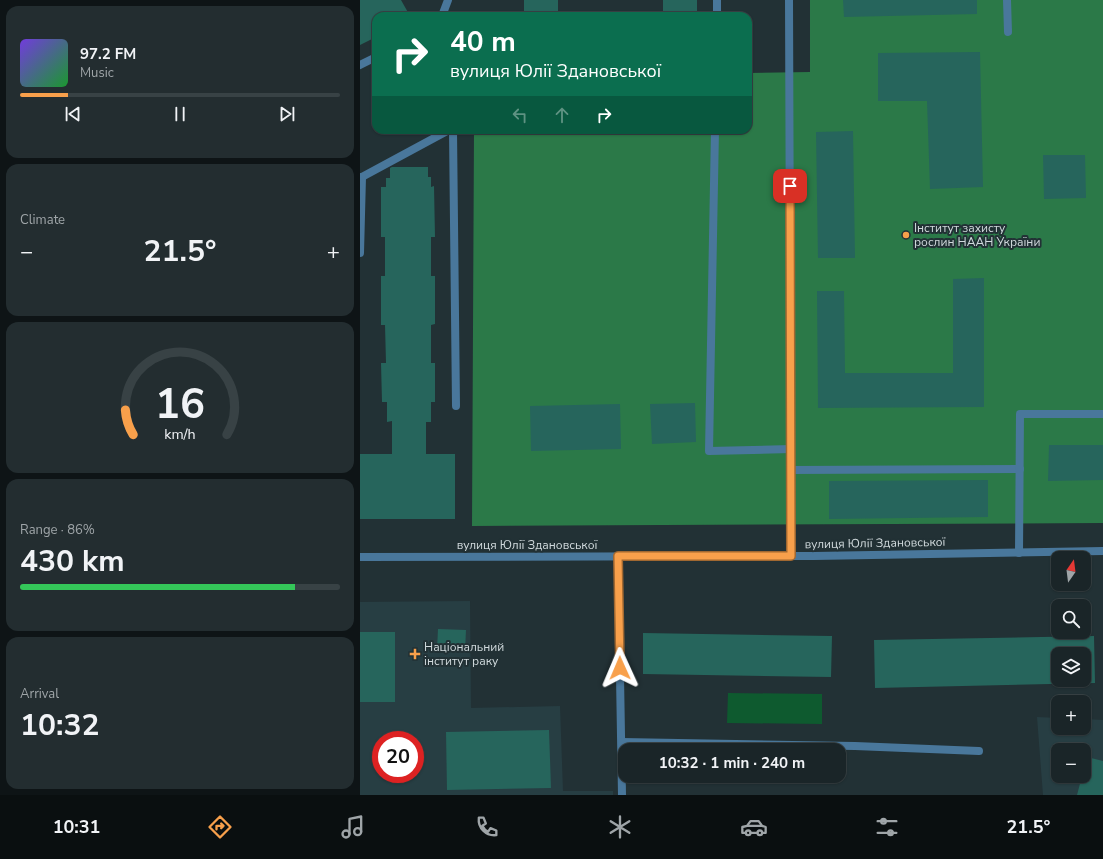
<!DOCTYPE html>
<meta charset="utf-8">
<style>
body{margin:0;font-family:"Nunito Sans",sans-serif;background:#232d30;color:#f1f3f6;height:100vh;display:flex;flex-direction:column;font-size:15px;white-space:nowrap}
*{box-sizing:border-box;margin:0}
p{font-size:13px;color:#9fa5a8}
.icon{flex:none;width:22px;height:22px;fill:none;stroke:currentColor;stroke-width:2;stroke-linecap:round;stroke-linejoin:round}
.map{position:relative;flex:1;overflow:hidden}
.side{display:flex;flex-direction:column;gap:6px;padding:6px;background:#0e1416;width:360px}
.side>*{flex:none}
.hud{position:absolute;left:12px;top:12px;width:380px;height:122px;border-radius:12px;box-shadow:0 1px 3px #0004,0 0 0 1px #384245;background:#0b6e4f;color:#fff;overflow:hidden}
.needle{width:26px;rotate:14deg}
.buttons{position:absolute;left:691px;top:551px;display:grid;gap:8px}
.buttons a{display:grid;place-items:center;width:40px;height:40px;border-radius:8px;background:#1a2528;box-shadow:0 1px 3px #0004,0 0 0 1px #384245;font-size:20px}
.speed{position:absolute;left:12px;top:731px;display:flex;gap:8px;font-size:20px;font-weight:700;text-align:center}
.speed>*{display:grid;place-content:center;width:52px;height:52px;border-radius:50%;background:#1a2528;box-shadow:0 1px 3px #0004,0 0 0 1px #384245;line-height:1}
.speed .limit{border:6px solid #d22;background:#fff;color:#111}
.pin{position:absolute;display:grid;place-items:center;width:34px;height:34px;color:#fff;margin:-17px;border-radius:8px;box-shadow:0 2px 6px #0006}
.me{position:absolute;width:44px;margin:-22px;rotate:359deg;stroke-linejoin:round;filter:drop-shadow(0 0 3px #0008)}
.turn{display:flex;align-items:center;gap:14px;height:84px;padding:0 12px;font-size:18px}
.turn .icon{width:52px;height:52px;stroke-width:2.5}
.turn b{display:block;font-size:28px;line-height:34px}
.lanes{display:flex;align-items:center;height:38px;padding:0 12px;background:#0003;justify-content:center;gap:20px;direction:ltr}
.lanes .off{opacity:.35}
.big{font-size:30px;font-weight:700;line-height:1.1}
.side .card{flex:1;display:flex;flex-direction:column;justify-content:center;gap:6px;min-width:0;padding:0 14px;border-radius:12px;background:#232d30}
.side .dial{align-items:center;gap:0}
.dial svg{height:104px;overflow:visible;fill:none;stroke:#384245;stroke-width:7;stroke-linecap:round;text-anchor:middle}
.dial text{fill:#f1f3f6;stroke:none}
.song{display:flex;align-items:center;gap:12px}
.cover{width:48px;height:48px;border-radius:6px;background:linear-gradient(135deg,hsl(260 70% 55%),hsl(130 70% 35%))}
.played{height:4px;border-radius:2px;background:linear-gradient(90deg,#f8a04b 15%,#384245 15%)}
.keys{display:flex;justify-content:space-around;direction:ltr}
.heat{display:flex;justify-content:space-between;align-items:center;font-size:22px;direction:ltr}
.charge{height:6px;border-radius:3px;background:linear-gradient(90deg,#34c759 86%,#384245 0)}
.trip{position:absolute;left:258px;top:743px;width:228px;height:40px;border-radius:12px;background:#1a2528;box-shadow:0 1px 3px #0004,0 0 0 1px #384245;font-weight:700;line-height:40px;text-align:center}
.dock{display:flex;height:64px;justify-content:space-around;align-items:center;background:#0a0f10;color:#9fa5a8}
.dock .icon{width:28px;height:28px}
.dock .active{color:#f8a04b}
.dock b{font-size:18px;color:#f1f3f6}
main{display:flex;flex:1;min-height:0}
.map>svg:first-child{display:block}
</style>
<main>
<section class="side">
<div class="card">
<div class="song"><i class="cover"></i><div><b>97.2 FM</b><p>Music</p></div></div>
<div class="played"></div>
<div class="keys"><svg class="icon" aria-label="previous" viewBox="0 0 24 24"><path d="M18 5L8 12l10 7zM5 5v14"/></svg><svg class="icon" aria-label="pause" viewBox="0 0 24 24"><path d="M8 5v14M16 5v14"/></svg><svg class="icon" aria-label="next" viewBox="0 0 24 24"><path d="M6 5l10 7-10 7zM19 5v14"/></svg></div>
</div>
<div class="card"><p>Climate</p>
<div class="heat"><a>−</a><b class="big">21.5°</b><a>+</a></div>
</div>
<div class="card dial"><svg viewBox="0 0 100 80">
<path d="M14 69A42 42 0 1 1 86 69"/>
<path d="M14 69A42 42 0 0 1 8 50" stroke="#f8a04b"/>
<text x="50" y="56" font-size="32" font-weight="700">16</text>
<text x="50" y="72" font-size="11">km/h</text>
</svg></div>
<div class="card"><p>Range · 86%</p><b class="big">430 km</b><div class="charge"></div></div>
<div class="card"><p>Arrival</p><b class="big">10:32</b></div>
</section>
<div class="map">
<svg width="743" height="795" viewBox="0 0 743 795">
<rect width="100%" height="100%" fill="#223135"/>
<g fill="#273e43" fill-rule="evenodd">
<path d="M 110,601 L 111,708 L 200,706 L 203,791 L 253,791 L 253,795 L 0,795 L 0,602 ZM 21,740 L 55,740 L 55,774 L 21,774 Z"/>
<path d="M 677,717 L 698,718 L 698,728 L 724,728 L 724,719 L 743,720 L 743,795 L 683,795 ZM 698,750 L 724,750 L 724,776 L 698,776 Z"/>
</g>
<polygon fill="#0e5a2f" points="368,693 462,694 462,724 367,723"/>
<polygon fill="#2b7948" points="450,0 743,0 743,523 112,526 114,130 388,130 388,73 450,72"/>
<g fill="#26655c" fill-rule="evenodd">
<polygon points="0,0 41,0 50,16 16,16 16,37 0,45"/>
<rect x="164" y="0" width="34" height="16"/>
<rect x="303" y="0" width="34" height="16"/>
<polygon points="483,0 617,0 617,14 484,17"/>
<polygon points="620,52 623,187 570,189 567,101 518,101 518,53"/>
<polygon points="493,131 495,258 458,258 456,132"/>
<polygon points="683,155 725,155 726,198 684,199"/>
<polygon points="32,167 68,167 68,177 71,177 71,187 74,186 75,237 71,237 71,276 75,276 75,324 71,325 71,363 75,363 75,402 71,402 71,422 66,422 66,454 95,454 95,519 0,519 0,454 32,454 32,421 27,422 27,402 22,402 21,363 26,363 25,325 21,325 21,276 25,276 25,237 21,237 21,187 26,187 26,178 30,178 30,168"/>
<polygon points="624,278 624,407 458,408 457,291 484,291 485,373 593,373 593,279"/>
<polygon points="335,403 336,442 292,444 290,404"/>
<polygon points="260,404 261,449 171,451 170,406"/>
<polygon points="689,445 743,445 743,480 688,481"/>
<polygon points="628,480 628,517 469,519 469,481"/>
<polygon points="78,629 106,630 105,651 77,650"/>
<rect x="0" y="632" width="35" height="70"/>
<polygon points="283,633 472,636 471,677 283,674"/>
<path d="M 734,636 L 735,683 L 515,688 L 514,640 ZM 698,654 L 724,654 L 724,680 L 698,680 Z"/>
<polygon points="189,730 191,788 87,790 86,732"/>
<polygon points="727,757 743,761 743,795 717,795 722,776 724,776"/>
</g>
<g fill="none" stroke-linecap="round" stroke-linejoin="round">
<g stroke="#49779b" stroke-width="8">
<polyline points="647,0 648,32"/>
<polyline points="82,16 88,0"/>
<polyline points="357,16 357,0"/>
<polyline points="0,65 16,57"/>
<polyline points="93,130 96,406"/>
<polyline points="355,130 349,451 431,449"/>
<polyline points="0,178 89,130"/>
<polyline points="0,253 2,177"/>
<polyline points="431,470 660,469"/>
<polyline points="659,553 660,414 743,414"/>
<polyline points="258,556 262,795"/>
<polyline points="262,742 495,746 619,751"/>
</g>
<g stroke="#49779b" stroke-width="8">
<polyline points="429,0 431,556"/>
<polyline points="0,557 454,556 743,551"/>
</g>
</g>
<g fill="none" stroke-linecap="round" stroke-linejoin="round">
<g stroke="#a16831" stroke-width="10">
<polyline id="route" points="260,668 258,556 431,556 430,186"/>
</g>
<use href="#route" stroke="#f8a04b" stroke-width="7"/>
</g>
<g fill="#f8a04b" stroke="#223135" stroke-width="1.5">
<circle cx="546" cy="235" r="4"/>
<path d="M53 648h4v4h4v4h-4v4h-4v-4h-4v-4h4z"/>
</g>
<g text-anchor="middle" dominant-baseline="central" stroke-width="4" stroke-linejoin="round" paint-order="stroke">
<g font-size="12" fill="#d1dadd" stroke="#223135" text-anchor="start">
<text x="554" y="228">Інститут захисту<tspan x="554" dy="14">рослин НААН України</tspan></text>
<text x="64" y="647">Національний<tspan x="64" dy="14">інститут раку</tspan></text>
</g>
<g font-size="12" fill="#d1dadd" stroke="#223135">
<text transform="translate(515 543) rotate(-1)">вулиця Юлії Здановської</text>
<text x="167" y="545">вулиця Юлії Здановської</text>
</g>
</g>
</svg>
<div class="buttons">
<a><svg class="needle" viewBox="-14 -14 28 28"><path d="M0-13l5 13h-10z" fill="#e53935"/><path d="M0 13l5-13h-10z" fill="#9fa5a8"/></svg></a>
<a><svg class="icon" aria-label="search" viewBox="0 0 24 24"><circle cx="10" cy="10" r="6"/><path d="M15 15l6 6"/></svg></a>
<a><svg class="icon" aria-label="layers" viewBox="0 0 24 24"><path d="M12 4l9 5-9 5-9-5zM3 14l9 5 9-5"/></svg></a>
<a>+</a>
<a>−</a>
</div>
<div class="speed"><div class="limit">20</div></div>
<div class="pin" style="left:430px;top:186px;background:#d93025"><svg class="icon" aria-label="arrive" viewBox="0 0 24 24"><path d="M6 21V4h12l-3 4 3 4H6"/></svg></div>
<svg class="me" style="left:260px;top:668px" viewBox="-20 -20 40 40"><path d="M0-17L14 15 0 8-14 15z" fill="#f8a04b" stroke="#fff" stroke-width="4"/></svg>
<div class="trip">10:32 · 1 min · 240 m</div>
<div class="hud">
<div class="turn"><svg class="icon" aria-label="right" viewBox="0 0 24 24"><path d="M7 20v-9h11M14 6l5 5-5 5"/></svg><div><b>40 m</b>вулиця Юлії Здановської</div></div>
<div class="lanes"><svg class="icon off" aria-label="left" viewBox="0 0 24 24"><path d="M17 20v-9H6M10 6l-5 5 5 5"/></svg><svg class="icon off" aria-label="ahead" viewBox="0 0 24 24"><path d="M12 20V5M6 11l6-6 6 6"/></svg><svg class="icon" aria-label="right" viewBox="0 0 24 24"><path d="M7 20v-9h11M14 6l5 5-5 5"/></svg></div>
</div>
</div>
</main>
<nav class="dock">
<b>10:31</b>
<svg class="icon active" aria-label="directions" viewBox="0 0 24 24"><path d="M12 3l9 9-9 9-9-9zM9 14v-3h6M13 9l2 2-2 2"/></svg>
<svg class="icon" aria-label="music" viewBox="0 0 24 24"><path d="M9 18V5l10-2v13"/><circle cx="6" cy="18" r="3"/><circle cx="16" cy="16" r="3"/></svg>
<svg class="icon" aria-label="phone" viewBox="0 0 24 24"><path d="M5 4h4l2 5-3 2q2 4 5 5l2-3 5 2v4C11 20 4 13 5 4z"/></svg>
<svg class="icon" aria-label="climate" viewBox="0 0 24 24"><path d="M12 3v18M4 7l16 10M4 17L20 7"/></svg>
<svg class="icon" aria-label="car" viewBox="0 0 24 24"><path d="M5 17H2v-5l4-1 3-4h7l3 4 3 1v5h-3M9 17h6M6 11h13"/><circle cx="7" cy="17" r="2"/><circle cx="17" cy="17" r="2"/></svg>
<svg class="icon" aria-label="filters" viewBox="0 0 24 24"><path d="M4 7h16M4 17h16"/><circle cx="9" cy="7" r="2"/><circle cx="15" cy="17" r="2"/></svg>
<b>21.5°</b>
</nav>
